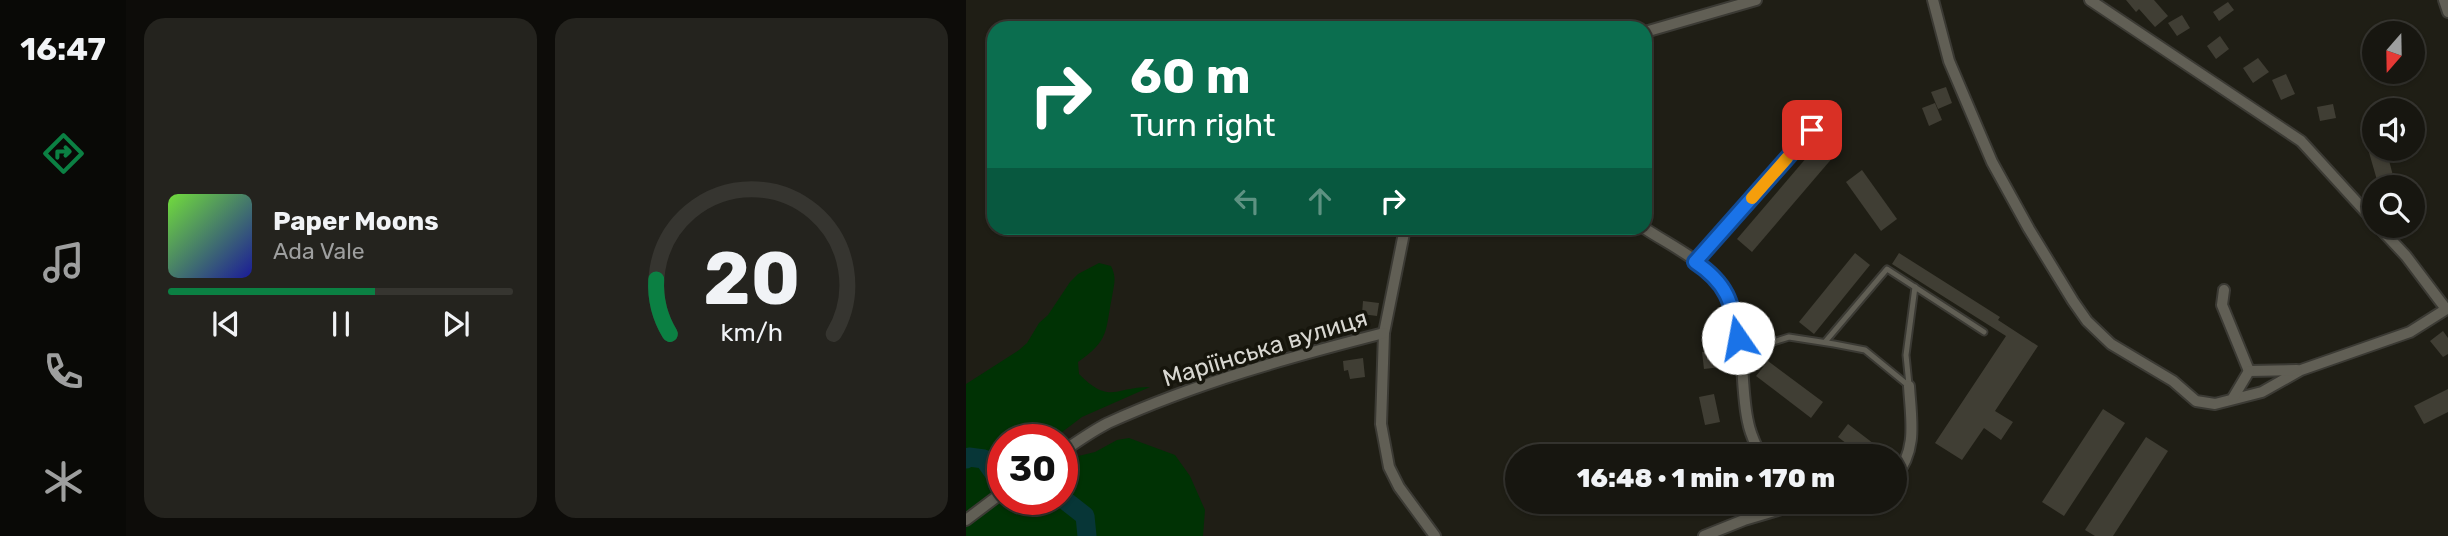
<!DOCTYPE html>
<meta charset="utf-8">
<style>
body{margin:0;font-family:Rubik,sans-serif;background:#24231e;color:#f1f3f6;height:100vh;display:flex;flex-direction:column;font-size:26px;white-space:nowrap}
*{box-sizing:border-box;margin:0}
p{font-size:23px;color:#9e9f9f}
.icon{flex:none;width:38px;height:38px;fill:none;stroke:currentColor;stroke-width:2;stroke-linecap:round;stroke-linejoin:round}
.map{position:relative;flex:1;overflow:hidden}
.side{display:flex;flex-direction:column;gap:18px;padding:18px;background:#0d0c09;width:840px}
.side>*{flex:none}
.guide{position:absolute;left:21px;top:21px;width:665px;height:214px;border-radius:21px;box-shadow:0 2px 5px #0004,0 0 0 2px #363530;background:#0b6e4f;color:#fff;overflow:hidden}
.needle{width:46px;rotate:200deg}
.tools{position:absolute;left:1396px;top:21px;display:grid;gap:14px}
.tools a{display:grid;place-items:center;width:63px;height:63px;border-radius:50%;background:#171610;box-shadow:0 2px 5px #0004,0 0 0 2px #363530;font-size:35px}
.speed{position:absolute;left:21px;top:424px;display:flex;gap:14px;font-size:35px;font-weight:700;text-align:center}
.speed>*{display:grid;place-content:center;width:91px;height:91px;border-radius:50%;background:#171610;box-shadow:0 2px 5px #0004,0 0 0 2px #363530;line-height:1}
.speed .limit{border:10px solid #d22;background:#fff;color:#111}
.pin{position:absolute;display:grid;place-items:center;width:60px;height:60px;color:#fff;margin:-30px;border-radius:14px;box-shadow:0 4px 10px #0006}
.me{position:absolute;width:77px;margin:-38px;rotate:348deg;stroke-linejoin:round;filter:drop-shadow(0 0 5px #0008)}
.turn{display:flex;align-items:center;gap:24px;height:147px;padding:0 28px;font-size:32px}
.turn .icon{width:91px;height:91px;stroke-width:2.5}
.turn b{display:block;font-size:49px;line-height:60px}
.lanes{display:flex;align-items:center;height:66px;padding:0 28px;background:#0003;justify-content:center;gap:35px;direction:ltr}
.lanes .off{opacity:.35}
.side .tile{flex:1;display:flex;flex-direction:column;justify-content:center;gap:10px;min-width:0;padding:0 24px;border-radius:21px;background:#24231e}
.side .dial{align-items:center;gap:0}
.dial svg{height:182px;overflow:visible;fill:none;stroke:#363530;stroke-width:7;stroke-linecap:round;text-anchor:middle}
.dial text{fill:#f1f3f6;stroke:none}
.song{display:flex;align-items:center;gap:21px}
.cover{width:84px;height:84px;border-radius:10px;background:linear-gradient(135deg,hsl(100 70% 55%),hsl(240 70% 35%))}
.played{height:7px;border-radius:4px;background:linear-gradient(90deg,#0b8043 60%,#363530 60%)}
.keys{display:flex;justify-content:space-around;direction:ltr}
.side .tiles{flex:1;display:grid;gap:18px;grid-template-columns:repeat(2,1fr)}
.trip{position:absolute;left:539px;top:444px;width:402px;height:70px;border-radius:35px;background:#171610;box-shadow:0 2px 5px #0004,0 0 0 2px #363530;font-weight:800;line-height:70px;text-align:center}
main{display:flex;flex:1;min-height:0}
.dock{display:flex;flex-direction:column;width:126px;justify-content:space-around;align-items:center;background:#090906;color:#9e9f9f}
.dock .icon{width:49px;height:49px}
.dock .selected{color:#0b8043}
.dock b{font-size:32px;color:#f1f3f6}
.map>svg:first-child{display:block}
</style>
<main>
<nav class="dock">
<b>16:47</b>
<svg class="icon selected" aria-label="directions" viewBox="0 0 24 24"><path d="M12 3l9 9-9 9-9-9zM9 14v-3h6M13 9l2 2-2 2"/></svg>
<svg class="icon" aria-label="music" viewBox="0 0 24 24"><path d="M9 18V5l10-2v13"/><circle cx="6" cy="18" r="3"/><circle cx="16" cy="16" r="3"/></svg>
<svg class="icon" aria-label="phone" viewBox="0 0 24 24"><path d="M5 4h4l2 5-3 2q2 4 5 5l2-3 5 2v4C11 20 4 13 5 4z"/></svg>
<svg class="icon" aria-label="climate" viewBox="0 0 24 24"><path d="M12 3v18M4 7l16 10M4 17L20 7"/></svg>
</nav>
<section class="side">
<div class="tiles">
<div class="tile">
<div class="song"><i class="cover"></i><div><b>Paper Moons</b><p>Ada Vale</p></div></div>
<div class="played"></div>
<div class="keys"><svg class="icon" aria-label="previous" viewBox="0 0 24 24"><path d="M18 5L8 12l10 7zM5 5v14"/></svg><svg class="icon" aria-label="pause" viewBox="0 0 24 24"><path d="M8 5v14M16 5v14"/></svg><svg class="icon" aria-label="next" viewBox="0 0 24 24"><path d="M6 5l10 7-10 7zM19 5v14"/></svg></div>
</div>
<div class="tile dial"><svg viewBox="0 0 100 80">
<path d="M14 69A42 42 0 1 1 86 69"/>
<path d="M14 69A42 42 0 0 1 8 45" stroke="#0b8043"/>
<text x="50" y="56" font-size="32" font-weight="700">20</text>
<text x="50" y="72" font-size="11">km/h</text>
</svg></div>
</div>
</section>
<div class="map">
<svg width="1482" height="536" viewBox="0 0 1482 536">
<rect width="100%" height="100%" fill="#1f1e15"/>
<path fill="#003204" d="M 133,263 L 145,266 C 151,278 148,284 146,297 C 139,331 144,340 112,362 L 113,374 C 144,405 148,387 184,387 L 116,417 L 87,439 L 37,439 L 37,499 L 96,499 L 96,460 L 129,452 L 151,440 L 163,438 L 209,455 L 224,476 L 239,510 L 237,536 L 0,536 L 0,384 L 53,350 L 61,343 L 73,323 L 82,315 L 104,282 L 112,274 Z"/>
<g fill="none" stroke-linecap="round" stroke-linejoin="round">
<g stroke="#073637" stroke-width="19">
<polyline points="0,459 3,457 18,459 37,486"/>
<polyline points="96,498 119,516 121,536"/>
</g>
</g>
<g fill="#403e34">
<polygon points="1160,0 1188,0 1202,16 1189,27 1173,9 1170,12"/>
<polygon points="1262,2 1268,10 1253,21 1247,12"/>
<polygon points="1216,15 1224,28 1211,36 1202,23"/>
<polygon points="1254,36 1263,49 1250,59 1241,46"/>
<polygon points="1292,58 1303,72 1287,83 1277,68"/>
<polygon points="1320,74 1329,94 1315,100 1306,80"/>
<polygon points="980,87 986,103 972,109 965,92"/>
<polygon points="969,103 976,120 963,126 956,108"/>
<polygon points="1367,104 1370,118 1354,121 1351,107"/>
<polygon points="853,143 868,156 786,252 771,239"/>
<polygon points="1402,149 1420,149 1430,187 1413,187"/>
<polygon points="896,170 931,219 915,231 880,182"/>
<polygon points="889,253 904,265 848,334 833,322"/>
<polygon points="933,253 1034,317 1032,320 1072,346 1029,411 1047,422 1035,440 1018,428 996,460 969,443 1040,336 926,264"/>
<polygon points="397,301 413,303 411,316 396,314"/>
<polygon points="1477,331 1482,338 1482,354 1477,357 1464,341"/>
<polygon points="753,350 755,367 738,369 736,352"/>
<polygon points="397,358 399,377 384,379 382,370 378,371 377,361"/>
<polygon points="802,361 857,402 845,418 790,376"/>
<polygon points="1482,389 1482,412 1458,424 1448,406"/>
<polygon points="748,394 754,422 739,425 733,397"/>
<polygon points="1137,409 1159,423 1098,516 1076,502"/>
<polygon points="882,424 925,457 898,457 872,437"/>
<polygon points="1180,437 1202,451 1147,536 1129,536 1119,530"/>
<polygon points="758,446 760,457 729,457 728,453"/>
</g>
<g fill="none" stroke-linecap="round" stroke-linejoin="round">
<g stroke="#3b3a34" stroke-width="9">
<g id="service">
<polyline points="729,262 846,130"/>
<polyline points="859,342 921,269 1018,332"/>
<polyline points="776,361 804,343 823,337 868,344 899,350 943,386"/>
<polyline points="943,385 940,355 949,287"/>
</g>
</g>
<g stroke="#3b3a34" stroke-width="14">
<g id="minor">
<polyline points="967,0 983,61 1026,162 1063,229 1107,301 1121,321 1145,344 1207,381 1230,401 1249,404 1296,392 1335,370 1444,332 1482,308"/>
<polyline points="1124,0 1335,141 1409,222"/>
<polyline points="1478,0 1482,12"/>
<polyline points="679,32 790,0"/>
<polyline points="1412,226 1440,256 1480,309"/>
<polyline points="439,228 418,333 415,424 423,467 433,487 469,536"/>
<path d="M 678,228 C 702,244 734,259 752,281 C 783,317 772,379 782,422 C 784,434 790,445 795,457"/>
<polyline points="1258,290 1256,305 1283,371 1331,370"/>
<polyline points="1267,398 1283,371"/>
<path d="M 96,452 C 111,442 126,431 142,423 C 230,383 324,357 418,333"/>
<path d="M 929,477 C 952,450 945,419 943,386"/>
<polyline points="0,520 37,492"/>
<polyline points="738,536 778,520 839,502"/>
</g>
</g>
<use href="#service" stroke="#615f55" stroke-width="5"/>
<use href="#minor" stroke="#615f55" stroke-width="10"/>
</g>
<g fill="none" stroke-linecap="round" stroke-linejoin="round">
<g stroke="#114b97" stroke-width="18">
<path id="route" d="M 772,338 C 766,302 761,283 729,262 L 846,130"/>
</g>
<use href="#route" stroke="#1a73e8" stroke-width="12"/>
<polyline stroke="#f59e0b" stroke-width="12" points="786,198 821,158"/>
</g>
<g text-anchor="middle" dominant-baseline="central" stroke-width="7" stroke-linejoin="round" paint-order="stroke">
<g font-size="24" fill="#d8d7d1" stroke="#16150c">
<text transform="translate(299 348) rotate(-17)">Маріїнська вулиця</text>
</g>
</g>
</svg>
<div class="tools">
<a><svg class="needle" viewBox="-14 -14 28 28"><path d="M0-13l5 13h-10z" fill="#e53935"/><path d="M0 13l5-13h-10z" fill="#9e9f9f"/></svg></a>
<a><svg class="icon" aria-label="sound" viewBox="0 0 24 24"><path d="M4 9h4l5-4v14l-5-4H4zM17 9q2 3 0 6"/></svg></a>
<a><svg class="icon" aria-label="search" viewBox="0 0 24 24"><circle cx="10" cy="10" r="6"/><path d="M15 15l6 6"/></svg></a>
</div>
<div class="speed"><div class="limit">30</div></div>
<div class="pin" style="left:846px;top:130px;background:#d93025"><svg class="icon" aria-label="arrive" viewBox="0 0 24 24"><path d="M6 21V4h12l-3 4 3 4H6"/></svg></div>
<svg class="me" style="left:772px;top:338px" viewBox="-20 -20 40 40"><circle r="19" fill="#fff"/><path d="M0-13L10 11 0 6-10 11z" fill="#1a73e8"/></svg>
<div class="trip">16:48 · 1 min · 170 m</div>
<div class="guide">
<div class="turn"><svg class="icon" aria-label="right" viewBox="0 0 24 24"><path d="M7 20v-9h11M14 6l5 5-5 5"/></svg><div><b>60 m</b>Turn right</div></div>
<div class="lanes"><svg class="icon off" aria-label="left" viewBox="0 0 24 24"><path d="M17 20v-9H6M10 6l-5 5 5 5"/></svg><svg class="icon off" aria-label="ahead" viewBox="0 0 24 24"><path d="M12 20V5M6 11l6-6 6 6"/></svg><svg class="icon" aria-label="right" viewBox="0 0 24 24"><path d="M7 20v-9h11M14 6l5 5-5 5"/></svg></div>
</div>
</div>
</main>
